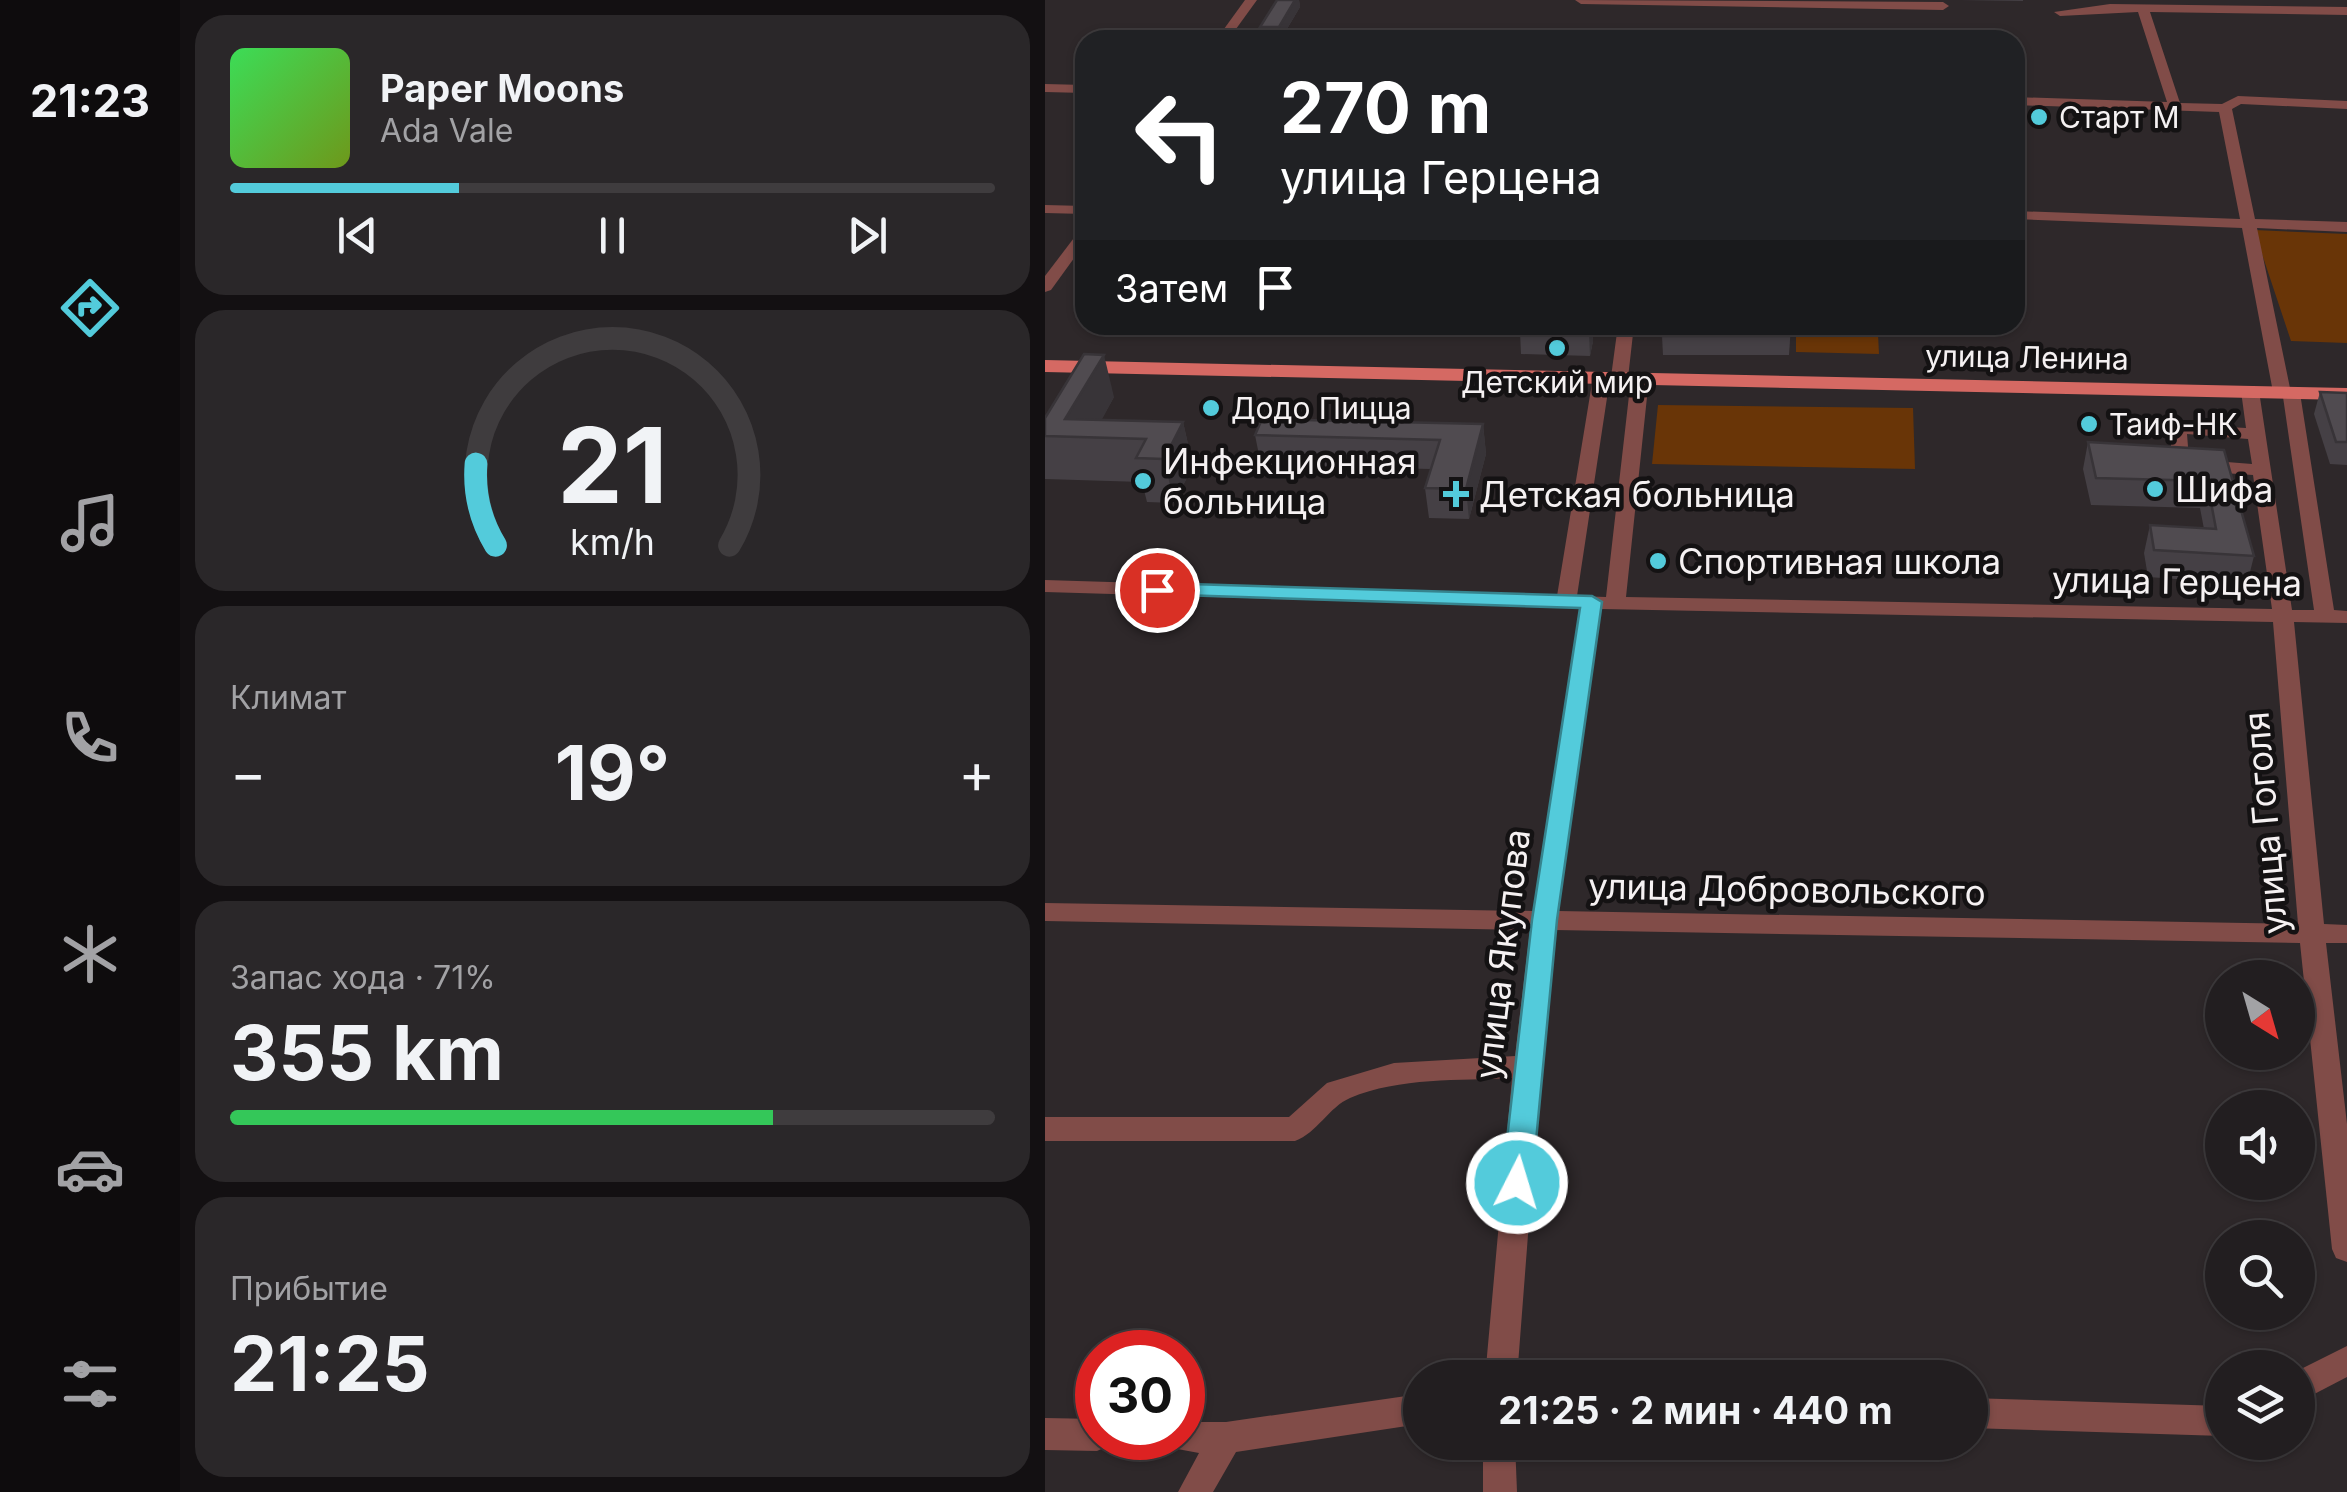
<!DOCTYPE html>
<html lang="ru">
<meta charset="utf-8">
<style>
body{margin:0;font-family:Inter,sans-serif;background:#2a2729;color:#f1f3f6;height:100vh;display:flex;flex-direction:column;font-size:38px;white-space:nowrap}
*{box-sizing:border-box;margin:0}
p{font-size:32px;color:#a2a2a5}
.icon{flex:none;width:55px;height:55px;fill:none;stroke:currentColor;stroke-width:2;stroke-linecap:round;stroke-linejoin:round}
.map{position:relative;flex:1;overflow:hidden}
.sheet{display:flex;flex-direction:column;gap:15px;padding:15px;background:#131012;width:865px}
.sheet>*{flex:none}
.hud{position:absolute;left:30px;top:30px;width:950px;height:305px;border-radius:30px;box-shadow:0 2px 8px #0004,0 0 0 2px #3f3c3e;background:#202124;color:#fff;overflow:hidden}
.needle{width:65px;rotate:143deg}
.fabs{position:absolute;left:1160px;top:960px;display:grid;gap:20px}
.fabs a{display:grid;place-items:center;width:110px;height:110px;border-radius:50%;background:#221e20;box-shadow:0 2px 8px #0004,0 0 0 2px #3f3c3e;font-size:50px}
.speed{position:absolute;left:30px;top:1330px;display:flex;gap:20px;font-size:50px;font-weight:700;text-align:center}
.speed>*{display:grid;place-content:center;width:130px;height:130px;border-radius:50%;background:#221e20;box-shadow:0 2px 8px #0004,0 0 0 2px #3f3c3e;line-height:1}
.speed .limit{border:15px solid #d22;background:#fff;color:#111}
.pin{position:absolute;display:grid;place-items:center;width:85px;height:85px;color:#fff;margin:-42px;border:5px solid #fff;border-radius:50%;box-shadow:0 2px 10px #0007}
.me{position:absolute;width:110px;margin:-55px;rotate:5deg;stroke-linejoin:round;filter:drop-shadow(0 0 8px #0008)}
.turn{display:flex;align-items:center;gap:35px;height:210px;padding:0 40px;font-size:45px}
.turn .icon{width:130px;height:130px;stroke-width:2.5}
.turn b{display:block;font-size:70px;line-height:85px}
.then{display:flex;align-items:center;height:95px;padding:0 40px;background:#0003;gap:20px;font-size:38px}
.big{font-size:75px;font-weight:700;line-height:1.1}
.sheet .tile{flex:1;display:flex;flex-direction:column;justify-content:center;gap:15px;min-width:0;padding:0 35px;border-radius:30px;background:#2a2729}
.sheet .dial{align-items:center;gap:0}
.dial svg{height:260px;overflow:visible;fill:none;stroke:#3f3c3e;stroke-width:7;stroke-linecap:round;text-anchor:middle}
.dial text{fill:#f1f3f6;stroke:none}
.song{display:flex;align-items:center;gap:30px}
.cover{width:120px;height:120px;border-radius:15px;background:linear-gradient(135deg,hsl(130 70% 55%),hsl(80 70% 35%))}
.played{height:10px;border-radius:5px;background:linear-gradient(90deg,#53cbdb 30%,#3f3c3e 30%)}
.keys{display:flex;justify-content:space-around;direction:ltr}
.heat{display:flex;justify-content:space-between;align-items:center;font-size:55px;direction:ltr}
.charge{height:15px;border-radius:8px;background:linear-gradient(90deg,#34c759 71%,#3f3c3e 0)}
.trip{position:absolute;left:358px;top:1360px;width:585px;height:100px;border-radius:50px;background:#221e20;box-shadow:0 2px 8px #0004,0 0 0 2px #3f3c3e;font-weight:700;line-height:100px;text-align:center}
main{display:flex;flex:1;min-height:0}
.tab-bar{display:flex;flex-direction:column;width:180px;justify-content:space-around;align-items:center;background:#0e0c0d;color:#a2a2a5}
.tab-bar .icon{width:70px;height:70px}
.tab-bar .on{color:#53cbdb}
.tab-bar b{font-size:45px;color:#f1f3f6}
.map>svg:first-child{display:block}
</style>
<main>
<nav class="tab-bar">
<b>21:23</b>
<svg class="icon on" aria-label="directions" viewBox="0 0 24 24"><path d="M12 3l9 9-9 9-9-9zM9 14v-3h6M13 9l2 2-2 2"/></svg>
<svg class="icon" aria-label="music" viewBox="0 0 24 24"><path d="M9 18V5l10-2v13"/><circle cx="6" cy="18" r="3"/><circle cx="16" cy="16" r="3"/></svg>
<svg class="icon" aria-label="phone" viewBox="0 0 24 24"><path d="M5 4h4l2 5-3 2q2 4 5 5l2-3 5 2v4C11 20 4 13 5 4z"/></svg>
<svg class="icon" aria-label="climate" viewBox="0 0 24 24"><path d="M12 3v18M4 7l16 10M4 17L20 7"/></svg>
<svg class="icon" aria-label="car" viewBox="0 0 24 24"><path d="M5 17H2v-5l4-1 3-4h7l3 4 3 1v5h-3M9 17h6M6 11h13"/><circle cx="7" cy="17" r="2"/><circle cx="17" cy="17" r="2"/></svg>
<svg class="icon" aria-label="filters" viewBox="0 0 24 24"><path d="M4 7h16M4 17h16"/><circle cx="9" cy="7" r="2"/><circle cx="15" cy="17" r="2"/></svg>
</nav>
<section class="sheet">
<div class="tile">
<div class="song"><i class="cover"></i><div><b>Paper Moons</b><p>Ada Vale</p></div></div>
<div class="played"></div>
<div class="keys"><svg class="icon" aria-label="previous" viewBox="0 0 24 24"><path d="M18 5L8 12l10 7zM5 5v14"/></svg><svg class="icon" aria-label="pause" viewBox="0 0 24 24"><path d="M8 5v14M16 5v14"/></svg><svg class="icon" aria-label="next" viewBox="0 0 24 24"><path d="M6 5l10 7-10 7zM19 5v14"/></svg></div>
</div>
<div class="tile dial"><svg viewBox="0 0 100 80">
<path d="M14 69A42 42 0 1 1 86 69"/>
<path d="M14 69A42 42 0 0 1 8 44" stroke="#53cbdb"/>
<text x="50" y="56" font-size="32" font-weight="700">21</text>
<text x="50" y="72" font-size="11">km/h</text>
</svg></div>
<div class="tile"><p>Климат</p>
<div class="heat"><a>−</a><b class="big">19°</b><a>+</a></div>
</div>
<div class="tile"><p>Запас хода · 71%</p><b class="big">355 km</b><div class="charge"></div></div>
<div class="tile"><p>Прибытие</p><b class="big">21:25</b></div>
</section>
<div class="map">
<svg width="1302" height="1492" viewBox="0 0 1302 1492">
<rect width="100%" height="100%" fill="#2e282a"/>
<g fill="#693507">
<polygon points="1209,230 1302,234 1302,343 1246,341"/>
<polygon points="751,332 833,334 834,354 751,352"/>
<polygon points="613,405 868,408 870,469 607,464"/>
</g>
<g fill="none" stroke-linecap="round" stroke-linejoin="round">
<g fill="#814c48" fill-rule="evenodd">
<polygon points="200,0 212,0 183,40 171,40"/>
<polygon points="530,0 898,2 904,6 898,10 536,4"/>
<path d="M 1065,4 L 1302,7 L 1302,15 L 1105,12 L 1135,103 L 1177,104 L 1193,96 L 1302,101 L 1302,109 L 1196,104 L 1187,109 L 1210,219 L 1302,222 L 1302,232 L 1212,228 L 1245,388 L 1255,393 L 1289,610 L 1302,611 L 1302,623 L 1249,622 L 1279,924 L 1302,925 L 1302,943 L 1281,943 L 1302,1124 L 1302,1262 L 1291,1258 L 1287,1249 L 1255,943 L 510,930 L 496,1066 L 472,1378 L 440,1378 L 467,1078 C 414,1081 355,1077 305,1098 C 284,1107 272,1133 250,1141 L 0,1141 L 0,1117 L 244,1117 L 282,1083 L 349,1063 L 470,1056 L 485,930 L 0,921 L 0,903 L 488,911 L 536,608 L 0,592 L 0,580 L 512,596 L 548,377 L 557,372 L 566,377 L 573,325 L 589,325 L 583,378 L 574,383 L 565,378 L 532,596 L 561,597 L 586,378 L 595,373 L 604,378 L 581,597 L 1227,609 L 1208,475 L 1135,470 L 1126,464 L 1126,424 L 1201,428 L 1196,391 L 1205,386 L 1214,391 L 1247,610 L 1269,610 L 1238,397 L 1228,392 L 1197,228 L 970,219 L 970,211 L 1195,219 L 1174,112 L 970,105 L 970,97 L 1122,102 L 1093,12 L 1015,16 L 1009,12 ZM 1142,434 L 1203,439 L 1207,464 L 1144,459 ZM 556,609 L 1228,622 L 1253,924 L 513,911 Z"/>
<polygon points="0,84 40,85 40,93 0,92"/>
<polygon points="0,205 40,206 40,214 0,213"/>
<polygon points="40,228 40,243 6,290 0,292 0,276 35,230"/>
<polygon points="1302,1346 1302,1377 1252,1403 1252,1371"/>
<polygon points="375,1394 375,1424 191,1452 168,1492 133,1492 154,1453 127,1448 122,1438 138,1438 138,1422 181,1422"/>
<polygon points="925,1398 1178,1406 1178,1436 925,1428"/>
<polygon points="0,1418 52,1419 52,1438 67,1438 63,1446 52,1451 0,1450"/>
<polygon points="438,1442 470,1442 472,1492 438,1492"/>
</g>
<polygon fill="#d56963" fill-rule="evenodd" points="0,360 1302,388 1302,400 0,372"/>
</g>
<g fill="#454045">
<polygon points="232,0 254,0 255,7 236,39 217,39 215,27"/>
<polygon points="915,0 978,0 978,1"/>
<polygon points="186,325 306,325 301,337 187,334"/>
<polygon points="477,325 547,325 548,341 545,356 476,354 475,332"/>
<polygon points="746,325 744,355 618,355 617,336"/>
<polygon points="1275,392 1302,393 1302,465 1285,464 1269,414"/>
<polygon points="69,397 56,420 138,422 148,466 129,503 102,502 97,482 0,479 0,418"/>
<polygon points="438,424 441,454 424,519 384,518 380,488 386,469 216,465 210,435"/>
<polygon points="1043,442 1179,450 1209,556 1202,584 1103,577 1099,553 1105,525 1159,529 1155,508 1046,505 1038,469"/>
</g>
<g fill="#383438">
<polygon points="250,0 254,0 255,7 236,39 234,27"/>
<polygon points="299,325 306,325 301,337"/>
<polygon points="546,325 547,325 548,341 545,356 544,334"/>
<polygon points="59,355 69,397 47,438 20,419"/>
<polygon points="138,422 148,466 129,503 119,459"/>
<polygon points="438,424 441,454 424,519 421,489"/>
</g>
<g fill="#504b50" stroke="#383438" stroke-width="2.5">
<polygon points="232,0 250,0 234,27 215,27"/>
<polygon points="970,95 972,95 971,131 970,131"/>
<polygon points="477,325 546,325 544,334 475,332"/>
<polygon points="618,325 745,325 744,336 617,336"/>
<polygon points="39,354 59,355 20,419 138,422 119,459 91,458 101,439 0,436 0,418"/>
<polygon points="1275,392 1302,393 1302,442 1291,442"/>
<polygon points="217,419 438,424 421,489 380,488 395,440 210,435"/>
<polygon points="1043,442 1179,450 1209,556 1109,550 1105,525 1171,529 1162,481 1051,478"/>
</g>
<polygon fill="#53cbdb" stroke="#36848e" stroke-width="2.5" points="112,583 547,596 557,602 512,920 487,1183 482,1192 472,1195 462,1192 457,1183 487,920 535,608 105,594 105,585"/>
<g fill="#53cbdb" stroke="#141213" stroke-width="4">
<circle cx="994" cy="117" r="10"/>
<circle cx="512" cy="348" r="10"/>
<circle cx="166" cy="408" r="10"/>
<circle cx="1044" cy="424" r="10"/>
<circle cx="98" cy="481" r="10"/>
<circle cx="1110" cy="489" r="10"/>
<path d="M406 479h10v10h10v10h-10v10h-10v-10h-10v-10h10z"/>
<circle cx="613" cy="561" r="10"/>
</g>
<g text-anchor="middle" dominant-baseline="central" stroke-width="9" stroke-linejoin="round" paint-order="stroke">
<g font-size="30" fill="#f5f1f2" stroke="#141213" text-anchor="start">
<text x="1014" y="117">Старт М</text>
<text x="512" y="382" text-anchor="middle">Детский мир</text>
<text x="186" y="408">Додо Пицца</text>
<text x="1064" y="424">Таиф-НК</text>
</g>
<g font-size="30" fill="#f5f1f2" stroke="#141213">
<text transform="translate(982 357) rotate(1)">улица Ленина</text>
</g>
<g font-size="35" fill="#f5f1f2" stroke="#141213" text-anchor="start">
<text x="118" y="461">Инфекционная<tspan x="118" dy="40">больница</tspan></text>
<text x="1130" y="489">Шифа</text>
<text x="434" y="494">Детская больница</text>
<text x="633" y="561">Спортивная школа</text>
</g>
<g font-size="35" fill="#f5f1f2" stroke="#141213">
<text transform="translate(1132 581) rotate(1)">улица Герцена</text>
<text transform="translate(1220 823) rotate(-95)">улица Гоголя</text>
<text transform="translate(742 889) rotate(1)">улица Добровольского</text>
<text transform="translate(457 954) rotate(-83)">улица Якупова</text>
</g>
</g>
</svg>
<div class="fabs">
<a><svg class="needle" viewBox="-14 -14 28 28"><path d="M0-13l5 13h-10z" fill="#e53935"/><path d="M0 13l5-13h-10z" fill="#a2a2a5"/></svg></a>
<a><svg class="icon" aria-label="sound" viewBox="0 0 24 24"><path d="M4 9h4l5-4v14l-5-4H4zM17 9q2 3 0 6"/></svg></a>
<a><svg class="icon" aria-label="search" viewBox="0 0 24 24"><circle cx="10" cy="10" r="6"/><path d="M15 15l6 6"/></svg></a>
<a><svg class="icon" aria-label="layers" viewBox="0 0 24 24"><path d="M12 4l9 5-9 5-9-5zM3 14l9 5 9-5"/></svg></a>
</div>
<div class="speed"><div class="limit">30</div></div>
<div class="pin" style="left:112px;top:590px;background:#d93025"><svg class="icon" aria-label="arrive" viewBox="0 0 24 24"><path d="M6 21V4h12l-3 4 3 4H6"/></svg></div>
<svg class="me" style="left:472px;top:1183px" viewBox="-20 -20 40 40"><circle r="17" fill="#53cbdb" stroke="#fff" stroke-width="3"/><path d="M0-11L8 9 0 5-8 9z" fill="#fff"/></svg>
<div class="trip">21:25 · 2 мин · 440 m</div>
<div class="hud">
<div class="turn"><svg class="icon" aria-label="left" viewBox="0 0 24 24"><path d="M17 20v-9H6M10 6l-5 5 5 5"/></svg><div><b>270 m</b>улица Герцена</div></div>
<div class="then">Затем<svg class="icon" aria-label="arrive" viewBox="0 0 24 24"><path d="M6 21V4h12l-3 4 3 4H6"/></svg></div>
</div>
</div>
</main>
